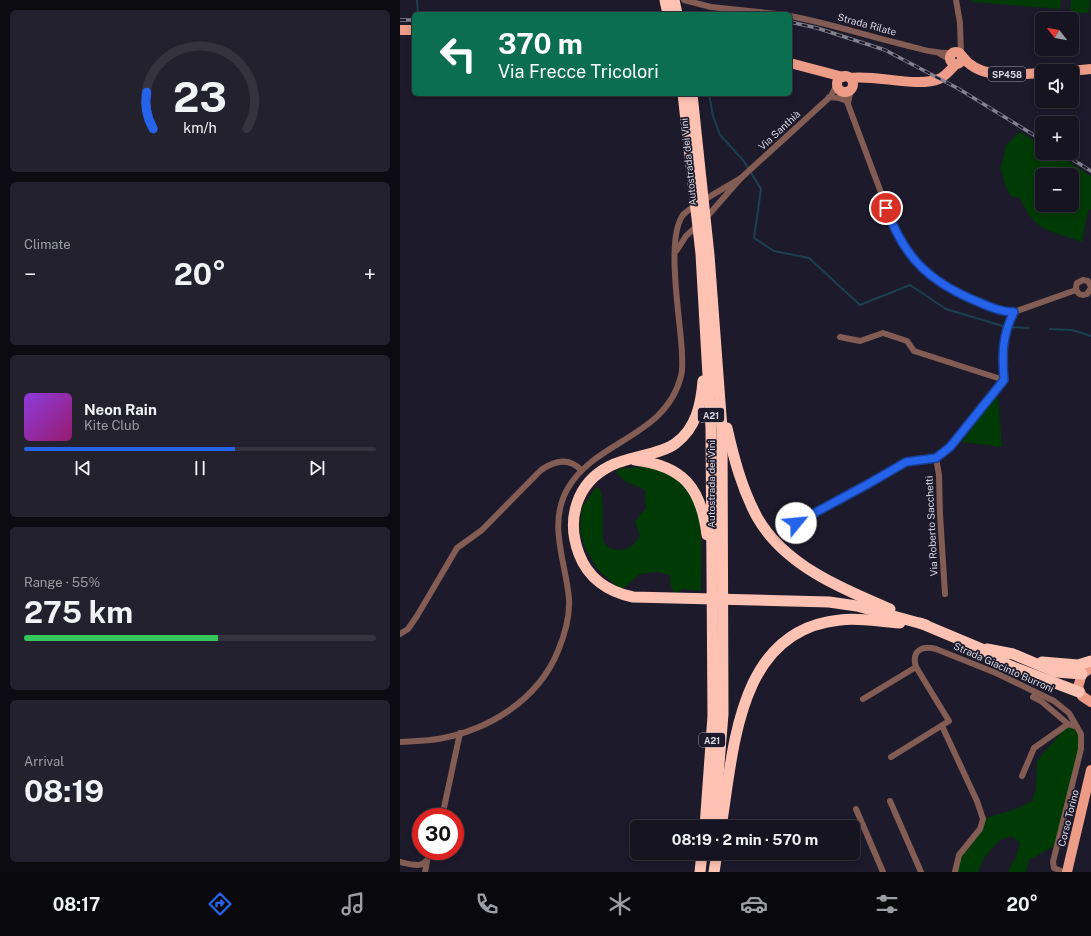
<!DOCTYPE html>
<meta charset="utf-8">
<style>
body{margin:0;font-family:"Public Sans",sans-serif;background:#22212d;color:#f1f3f6;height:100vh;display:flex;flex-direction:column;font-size:15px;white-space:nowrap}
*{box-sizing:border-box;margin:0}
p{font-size:13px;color:#9d9ea5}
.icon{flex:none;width:22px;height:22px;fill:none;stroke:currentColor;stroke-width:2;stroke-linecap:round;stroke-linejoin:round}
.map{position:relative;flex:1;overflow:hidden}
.panel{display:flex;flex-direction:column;gap:10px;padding:10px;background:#0c0b12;width:400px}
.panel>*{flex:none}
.guide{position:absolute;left:12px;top:12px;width:380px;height:84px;border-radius:6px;box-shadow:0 2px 6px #0003,0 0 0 1px #34333e;background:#0b6e4f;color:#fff;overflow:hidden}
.needle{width:26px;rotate:301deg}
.fabs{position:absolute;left:635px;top:12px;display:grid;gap:8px}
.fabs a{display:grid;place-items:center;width:44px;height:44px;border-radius:6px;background:#151420;box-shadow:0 2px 6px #0003,0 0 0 1px #34333e;font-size:20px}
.speed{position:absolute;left:12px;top:808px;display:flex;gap:8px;font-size:20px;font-weight:700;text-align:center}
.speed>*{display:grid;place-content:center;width:52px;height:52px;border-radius:50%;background:#151420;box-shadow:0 2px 6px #0003,0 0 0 1px #34333e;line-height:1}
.speed .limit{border:6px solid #d22;background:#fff;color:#111}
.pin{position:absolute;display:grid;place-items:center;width:34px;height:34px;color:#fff;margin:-17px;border:2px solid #fff;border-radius:50%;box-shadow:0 1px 4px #0007}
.me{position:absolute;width:44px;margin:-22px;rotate:62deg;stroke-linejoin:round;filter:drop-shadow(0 0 3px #0008)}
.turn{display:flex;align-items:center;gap:14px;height:84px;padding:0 20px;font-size:18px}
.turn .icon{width:52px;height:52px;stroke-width:2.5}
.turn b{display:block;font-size:28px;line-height:34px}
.big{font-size:30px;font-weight:700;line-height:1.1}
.panel .card{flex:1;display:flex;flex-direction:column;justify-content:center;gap:6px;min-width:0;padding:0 14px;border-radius:6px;background:#22212d}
.panel .dial{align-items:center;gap:0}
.dial svg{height:104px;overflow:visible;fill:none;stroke:#34333e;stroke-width:7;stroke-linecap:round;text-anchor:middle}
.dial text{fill:#f1f3f6;stroke:none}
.song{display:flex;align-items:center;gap:12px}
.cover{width:48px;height:48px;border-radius:6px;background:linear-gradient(135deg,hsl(270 70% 55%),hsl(320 70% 35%))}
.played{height:4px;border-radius:2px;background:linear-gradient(90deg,#2563eb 60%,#34333e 60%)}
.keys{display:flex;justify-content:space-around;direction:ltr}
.heat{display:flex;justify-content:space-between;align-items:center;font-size:22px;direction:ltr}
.charge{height:6px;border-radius:3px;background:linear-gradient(90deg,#34c759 55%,#34333e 0)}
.trip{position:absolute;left:230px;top:820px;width:230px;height:40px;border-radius:6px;background:#151420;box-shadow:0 2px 6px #0003,0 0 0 1px #34333e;font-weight:700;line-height:40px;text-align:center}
.tab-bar{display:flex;height:64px;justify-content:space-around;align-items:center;background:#08080d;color:#9d9ea5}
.tab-bar .icon{width:28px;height:28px}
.tab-bar .selected{color:#2563eb}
.tab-bar b{font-size:18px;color:#f1f3f6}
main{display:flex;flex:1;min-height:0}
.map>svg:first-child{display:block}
</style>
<main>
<section class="panel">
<div class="card dial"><svg viewBox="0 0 100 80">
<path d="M14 69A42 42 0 1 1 86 69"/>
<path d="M14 69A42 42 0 0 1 9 41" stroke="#2563eb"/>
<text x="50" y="56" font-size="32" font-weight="700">23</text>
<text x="50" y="72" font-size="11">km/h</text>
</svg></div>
<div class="card"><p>Climate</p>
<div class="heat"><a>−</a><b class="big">20°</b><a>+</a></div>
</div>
<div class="card">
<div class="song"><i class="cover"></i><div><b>Neon Rain</b><p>Kite Club</p></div></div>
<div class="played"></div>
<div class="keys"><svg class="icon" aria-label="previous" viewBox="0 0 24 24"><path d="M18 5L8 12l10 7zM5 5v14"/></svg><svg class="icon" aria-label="pause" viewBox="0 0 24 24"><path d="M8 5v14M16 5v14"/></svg><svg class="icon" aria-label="next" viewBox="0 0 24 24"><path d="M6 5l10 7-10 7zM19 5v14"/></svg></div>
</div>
<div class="card"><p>Range · 55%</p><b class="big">275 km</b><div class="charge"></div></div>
<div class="card"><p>Arrival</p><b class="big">08:19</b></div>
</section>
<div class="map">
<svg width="691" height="872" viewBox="0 0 691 872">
<rect width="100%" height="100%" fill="#1c1a2b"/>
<g fill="#003a05" fill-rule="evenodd">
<polygon points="572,0 661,0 660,9 572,2"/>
<polygon points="671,0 690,0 689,13 670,13"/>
<path d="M 620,132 L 642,145 L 642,153 L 655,153 L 691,176 L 691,209 L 688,211 L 682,242 C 649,229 636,234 620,198 L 611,196 L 605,185 L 601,168 L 606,145 ZM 642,175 L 672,175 L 672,205 L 642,205 Z"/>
<polygon points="594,397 598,397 602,447 562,442"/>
<path d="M 250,467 C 259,470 272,473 279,478 C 307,501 301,558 301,590 L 299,591 L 284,589 L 275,593 L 271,587 L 270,575 L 257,572 L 240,574 L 221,590 L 198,570 L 185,548 L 180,531 L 182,507 L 196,487 L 200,489 C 206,505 200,526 204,543 C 210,551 224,552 231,546 C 235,543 237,539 240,536 L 235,521 L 246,508 L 245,490 L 225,481 L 216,472 L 221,468 Z"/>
<polygon points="677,727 681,749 656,845 629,860 626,872 608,872 616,857 620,843 612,836 600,840 585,856 578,872 555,872 559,855 574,836 583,819 619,808 632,801 636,789 637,761 665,728"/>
</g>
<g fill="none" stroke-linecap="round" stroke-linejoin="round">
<g stroke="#1c404f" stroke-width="2">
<polyline points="17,0 18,14"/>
<polyline points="309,94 313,116 320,135 343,160 361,189 354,238 374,251 409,258 460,305 510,285 546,309 606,327"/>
<polyline points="610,327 628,328"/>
<polyline points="650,329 672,330 691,336"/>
</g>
<g stroke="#835c53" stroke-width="6">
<polyline points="284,0 311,7 377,14"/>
<polyline points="556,0 560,23 561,55"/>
<path d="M 390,16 C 428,23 464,35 501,44 C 518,48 535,54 553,53"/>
<polyline points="540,54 549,59"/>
<path d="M 443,91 L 495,230 C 517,269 538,285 579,302 C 590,306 601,312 614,312"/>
<polyline points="429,97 439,98 447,101"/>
<polyline points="448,103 451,89"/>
<polyline points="305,219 341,178 431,96 437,84"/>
<polyline points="277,250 286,236 298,225"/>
<path d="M 691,287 L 688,281 L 683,280 L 677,283 C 674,291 679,297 687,294 L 691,288"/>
<polyline points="440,337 460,341 483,333 507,341 514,351 604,380"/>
<polyline points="536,458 539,475 540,514 545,594"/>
<path d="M 396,523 L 468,484 L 506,462 L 536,458 L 550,447 L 604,380 C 602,355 602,335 614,312 L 676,290"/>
<path d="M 0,634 L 8,629 L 17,616 L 57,548 L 82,530 L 141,470 C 154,461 169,457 181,470"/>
<polyline points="633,697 641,701 668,724"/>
<polyline points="463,699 516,667"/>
<polyline points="542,726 577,801 583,819 580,829 559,855 555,872"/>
<path d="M 0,742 C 12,741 26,741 38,739 C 89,730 138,700 158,651 C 165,634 170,617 169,599 C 166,562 147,524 168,488 C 196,440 266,437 281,376 C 283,369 282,361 282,354 C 281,322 265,239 283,215 C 288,208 330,185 341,178"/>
<path d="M 491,757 L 549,721 L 516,667 C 511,651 522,645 536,649 L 596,673 L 654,701 L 669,713 L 681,734 L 681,749 L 653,862 L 654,868 L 663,872"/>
<polyline points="622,776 634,748 668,724 677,727"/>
<polyline points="490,801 521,872"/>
<polyline points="456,809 483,872"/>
<polyline points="42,817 60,733"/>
<path d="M 0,862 C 17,866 25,869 32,851"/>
<polyline points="25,872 27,862"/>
</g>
<g stroke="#ed9c88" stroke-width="10">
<polyline points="0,30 14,30"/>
<circle cx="556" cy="58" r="6"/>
<path d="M 562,56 C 580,81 616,74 642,73"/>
<polyline points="390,63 443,77"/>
<polyline points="671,71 691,69"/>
<circle cx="445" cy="84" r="8"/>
<path d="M 450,78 C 474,74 517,88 539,79 C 546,76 551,69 556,64"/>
<polyline points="691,668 682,674 678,687 682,696 691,702"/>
<polyline points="667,872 691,770"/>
</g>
<g stroke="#fec2b3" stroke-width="11">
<polyline points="265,0 268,14"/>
<polyline points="274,0 277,14"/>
<polyline points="283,94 301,254 311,428 313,716 305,827"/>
<polyline points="292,94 309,255 322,429 323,714 314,827"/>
<path d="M 303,381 C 301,405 296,428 276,443 C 263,454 227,457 210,466 C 176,483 166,520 179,554 C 188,578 208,592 233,597 L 429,602 L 457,606 L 526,625"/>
<path d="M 327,428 C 334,459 342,489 357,517 C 384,565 442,589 490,609"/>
<path d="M 235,460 C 283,466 301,487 307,535"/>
<polyline points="520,623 582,649 608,665 679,692"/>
<polyline points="587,649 613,654 656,672 682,674"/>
<polyline points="642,662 678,665 691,661"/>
<path d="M 321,827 C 334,749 337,630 440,620 C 459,617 480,622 500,623"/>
<polyline points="300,872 302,853"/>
<polyline points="314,872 317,853"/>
</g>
<g stroke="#838290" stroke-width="3.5">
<g id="rail">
<polyline points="0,20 14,20"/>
<polyline points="390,22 417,28 485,50 559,89 642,140"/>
<polyline points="662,153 691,171"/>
</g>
</g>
<use href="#rail" stroke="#1c1a2b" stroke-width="2" stroke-dasharray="6" stroke-linecap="butt"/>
</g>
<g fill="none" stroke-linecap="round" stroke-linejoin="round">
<g stroke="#184099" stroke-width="10">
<path id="route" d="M 396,523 L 468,484 L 506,462 L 536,458 L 550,447 L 604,380 C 602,355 602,335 614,312 C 600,312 588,306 576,301 C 528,281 504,257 486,208"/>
</g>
<use href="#route" stroke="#2563eb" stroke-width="7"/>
</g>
<g text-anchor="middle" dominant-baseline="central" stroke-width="3.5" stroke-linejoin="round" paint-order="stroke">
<g fill="#1c1a2b" stroke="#a09eac" stroke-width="1">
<rect x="588" y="67" width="38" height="14" rx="3"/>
<rect x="298" y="408" width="26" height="14" rx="3"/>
<rect x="299" y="733" width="26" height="14" rx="3"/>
</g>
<g font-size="9" font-weight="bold" fill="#d8d7e3">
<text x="607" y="74">SP458</text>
<text x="311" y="415">A21</text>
<text x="312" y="740">A21</text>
</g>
<g font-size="10" fill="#d8d7e3" stroke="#1c1a2b">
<text transform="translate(467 24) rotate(15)">Strada Rilate</text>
<text transform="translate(379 130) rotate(-43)">Via Santhià</text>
<text transform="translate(288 162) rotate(-96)">Autostrada dei Vini</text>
<text transform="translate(311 484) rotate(-90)">Autostrada dei Vini</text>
<text transform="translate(531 526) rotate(-93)">Via Roberto Sacchetti</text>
<text transform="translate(604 667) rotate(24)">Strada Giacinto Burroni</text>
<text transform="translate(668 818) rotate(-76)">Corso Torino</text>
</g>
</g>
</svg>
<div class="fabs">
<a><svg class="needle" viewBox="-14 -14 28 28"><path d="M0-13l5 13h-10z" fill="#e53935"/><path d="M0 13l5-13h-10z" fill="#9d9ea5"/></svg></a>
<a><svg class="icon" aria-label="sound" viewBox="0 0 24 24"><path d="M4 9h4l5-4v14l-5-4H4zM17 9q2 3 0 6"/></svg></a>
<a>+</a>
<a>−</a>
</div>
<div class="speed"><div class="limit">30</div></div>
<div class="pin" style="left:486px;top:208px;background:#d93025"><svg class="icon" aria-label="arrive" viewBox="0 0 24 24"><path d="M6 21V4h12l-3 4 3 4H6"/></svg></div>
<svg class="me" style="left:396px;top:523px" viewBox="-20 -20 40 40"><circle r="19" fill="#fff"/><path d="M0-13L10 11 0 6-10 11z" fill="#2563eb"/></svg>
<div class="trip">08:19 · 2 min · 570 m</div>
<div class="guide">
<div class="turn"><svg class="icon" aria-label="left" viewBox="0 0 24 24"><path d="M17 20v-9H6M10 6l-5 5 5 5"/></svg><div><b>370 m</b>Via Frecce Tricolori</div></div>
</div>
</div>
</main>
<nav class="tab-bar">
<b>08:17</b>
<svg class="icon selected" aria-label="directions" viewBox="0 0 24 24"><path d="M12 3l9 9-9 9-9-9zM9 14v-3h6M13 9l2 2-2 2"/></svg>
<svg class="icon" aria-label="music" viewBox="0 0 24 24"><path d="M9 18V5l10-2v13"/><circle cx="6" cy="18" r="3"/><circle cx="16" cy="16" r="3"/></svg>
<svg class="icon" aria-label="phone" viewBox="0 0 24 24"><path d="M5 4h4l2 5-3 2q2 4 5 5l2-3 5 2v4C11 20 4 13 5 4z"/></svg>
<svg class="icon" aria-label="climate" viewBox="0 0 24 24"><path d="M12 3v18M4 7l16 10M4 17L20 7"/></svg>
<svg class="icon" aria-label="car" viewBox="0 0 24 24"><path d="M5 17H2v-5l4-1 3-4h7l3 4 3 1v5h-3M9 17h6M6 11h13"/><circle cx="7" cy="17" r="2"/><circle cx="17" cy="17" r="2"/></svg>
<svg class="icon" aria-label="filters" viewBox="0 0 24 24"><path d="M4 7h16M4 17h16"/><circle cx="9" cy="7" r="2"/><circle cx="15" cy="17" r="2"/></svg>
<b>20°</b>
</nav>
